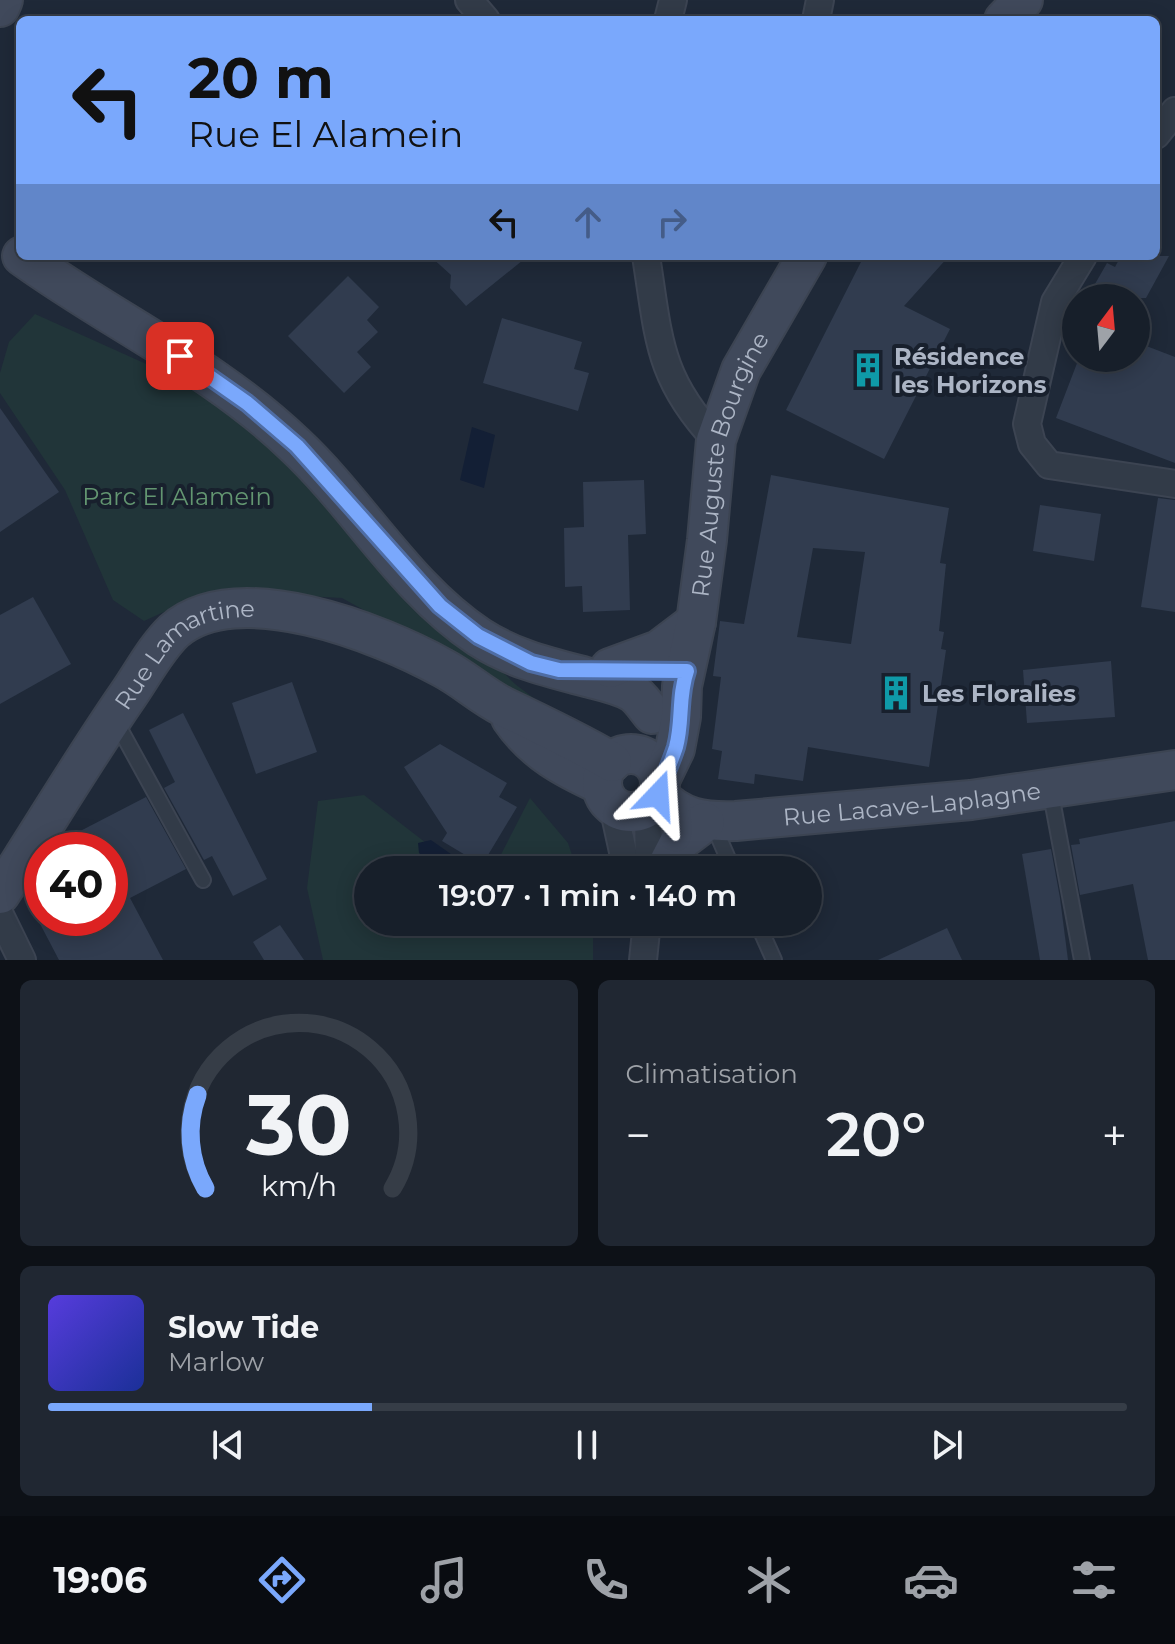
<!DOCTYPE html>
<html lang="fr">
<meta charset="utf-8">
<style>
body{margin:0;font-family:Montserrat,sans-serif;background:#202732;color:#f1f3f6;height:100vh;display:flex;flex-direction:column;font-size:30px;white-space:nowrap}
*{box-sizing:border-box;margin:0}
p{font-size:26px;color:#9ea2a8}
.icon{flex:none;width:44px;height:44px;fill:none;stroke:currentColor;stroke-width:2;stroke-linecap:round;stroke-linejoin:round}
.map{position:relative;height:960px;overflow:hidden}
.drawer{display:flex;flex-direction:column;gap:20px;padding:20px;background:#0d1117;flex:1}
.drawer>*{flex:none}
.banner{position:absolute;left:16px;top:16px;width:1144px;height:244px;border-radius:12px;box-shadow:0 4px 20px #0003,0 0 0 2px #363d47;background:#7aa8fc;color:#111;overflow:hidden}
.needle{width:52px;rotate:16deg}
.controls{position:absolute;left:1062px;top:284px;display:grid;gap:16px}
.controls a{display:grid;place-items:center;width:88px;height:88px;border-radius:50%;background:#171f2a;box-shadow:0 4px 20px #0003,0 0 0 2px #363d47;font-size:40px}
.speed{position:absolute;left:24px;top:832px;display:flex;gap:16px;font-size:40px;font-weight:700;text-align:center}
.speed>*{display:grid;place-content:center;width:104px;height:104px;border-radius:50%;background:#171f2a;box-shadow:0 4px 20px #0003,0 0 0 2px #363d47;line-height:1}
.speed .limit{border:12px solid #d22;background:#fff;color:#111}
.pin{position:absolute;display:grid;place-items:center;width:68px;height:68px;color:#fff;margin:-34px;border-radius:16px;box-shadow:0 4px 12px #0006}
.me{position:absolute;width:88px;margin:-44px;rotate:20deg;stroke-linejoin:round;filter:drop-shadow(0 0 6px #0008)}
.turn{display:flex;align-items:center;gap:28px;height:168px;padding:0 40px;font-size:36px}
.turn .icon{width:104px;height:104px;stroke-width:2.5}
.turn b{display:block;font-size:56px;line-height:68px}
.lanes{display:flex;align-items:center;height:76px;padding:0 40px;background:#0003;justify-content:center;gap:40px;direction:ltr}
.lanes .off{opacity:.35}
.big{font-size:60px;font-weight:600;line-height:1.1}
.drawer .widget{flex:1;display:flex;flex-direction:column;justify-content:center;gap:12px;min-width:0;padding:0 28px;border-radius:12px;background:#202732}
.drawer .dial{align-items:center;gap:0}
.dial svg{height:208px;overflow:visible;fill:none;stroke:#363d47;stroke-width:7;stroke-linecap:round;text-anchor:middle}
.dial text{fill:#f1f3f6;stroke:none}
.song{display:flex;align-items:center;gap:24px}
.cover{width:96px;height:96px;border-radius:12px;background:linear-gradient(135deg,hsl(250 70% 55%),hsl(230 70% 35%))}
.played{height:8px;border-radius:4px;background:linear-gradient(90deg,#7aa8fc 30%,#363d47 30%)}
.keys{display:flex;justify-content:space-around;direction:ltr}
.heat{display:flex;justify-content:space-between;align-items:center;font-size:44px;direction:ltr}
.drawer .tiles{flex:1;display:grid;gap:20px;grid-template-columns:1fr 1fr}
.widget:last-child{grid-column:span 2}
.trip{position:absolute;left:354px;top:856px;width:468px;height:80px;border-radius:40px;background:#171f2a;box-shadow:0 4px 20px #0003,0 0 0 2px #363d47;font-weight:600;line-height:80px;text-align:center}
.dock{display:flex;height:128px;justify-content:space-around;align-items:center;background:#090c11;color:#9ea2a8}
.dock .icon{width:56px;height:56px}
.dock .on{color:#7aa8fc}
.dock b{font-size:36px;color:#f1f3f6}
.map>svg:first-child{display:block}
</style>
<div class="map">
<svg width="1175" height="960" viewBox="0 0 1175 960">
<rect width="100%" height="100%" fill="#1f2938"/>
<g fill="#213539">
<polygon points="35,314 173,376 254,428 515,684 560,718 342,598 210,591 144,621 113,600 65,490 0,393 0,373 9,342"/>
<polygon points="364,795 461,870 368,870 368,922 593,922 593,960 323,960 307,888 318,801"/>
<polygon points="530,798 568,843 577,870 493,870"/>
</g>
<g fill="#131f35">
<polygon points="472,427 495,435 484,488 460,480"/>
<polygon points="431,840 458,859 459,870 437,870 419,853 418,843"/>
</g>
<g fill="#313c4f" fill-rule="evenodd">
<polygon points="430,256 528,256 466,306 450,288 451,275"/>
<polygon points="864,256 949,256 904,306 950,329 884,459 786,410"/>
<polygon points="1121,256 1169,256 1146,298 1087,298 1107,263 1115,267"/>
<polygon points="348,276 379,307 367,320 378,332 357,352 371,367 344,393 288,336"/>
<polygon points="502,318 582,342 574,369 589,373 578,411 483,383"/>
<polygon points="1136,342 1175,357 1175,463 1056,418 1079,358 1136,358"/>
<polygon points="0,408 59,492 0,532"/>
<path d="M 771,475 L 949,508 L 940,563 L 946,564 L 939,631 L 944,632 L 941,649 L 946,650 L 929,767 L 808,747 L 803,781 L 755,774 L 754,784 L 718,779 L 722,751 L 712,749 L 721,677 L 713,676 L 720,621 L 744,624 ZM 813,548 L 865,552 L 851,644 L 797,637 Z"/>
<polygon points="644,480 646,534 628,535 630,610 583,612 582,586 565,587 564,528 584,527 583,482"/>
<polygon points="1158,498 1175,500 1175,612 1141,607"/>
<polygon points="1040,505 1101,514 1094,561 1033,551"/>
<polygon points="33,597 71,664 0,704 0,615"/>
<polygon points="1111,661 1115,717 1027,723 1023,670"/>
<polygon points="292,682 317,752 256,774 232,703"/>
<polygon points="183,713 267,879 233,896 212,856 204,860 164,788 175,782 149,730"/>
<polygon points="440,744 507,783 499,797 517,807 482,865 442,841 447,833 404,767"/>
<polygon points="146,797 186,869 130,898 163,960 59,960 37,918 110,918 110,850 54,850 59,842"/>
<polygon points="1175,821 1175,960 1148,960 1133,884 1080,895 1071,845 1080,844 1079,839"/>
<polygon points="1051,849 1060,898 1068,960 1040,960 1022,854"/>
<polygon points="280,925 304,960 264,960 253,942"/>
<polygon points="947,928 962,960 878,960"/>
</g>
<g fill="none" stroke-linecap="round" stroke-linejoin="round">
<g stroke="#3c4452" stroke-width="18">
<g id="lane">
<polyline points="115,720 203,880"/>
<polyline points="1050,789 1082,960"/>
<polyline points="712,822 733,870"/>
<polyline points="757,922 774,960"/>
</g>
</g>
<g stroke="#3c4452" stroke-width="30">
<g id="street">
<polyline points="469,0 486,20"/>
<polyline points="668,20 673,0"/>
<polyline points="816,20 820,0"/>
<polyline points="1156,135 1175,111"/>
<path d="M 646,256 C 659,337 657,377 716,440"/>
<polyline points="1083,256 1055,302 1027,424 1032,444 1049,465 1175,484"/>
<polyline points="613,806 627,870"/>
<polyline points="648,807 649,870"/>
<polyline points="0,915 22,960"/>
<polyline points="643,960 647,922"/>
</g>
</g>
<g stroke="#3c4452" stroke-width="42">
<g id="secondary">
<polyline points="0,7 3,0"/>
<polyline points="1004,20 1023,0"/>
<path d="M 22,256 C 112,321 214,367 295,445 C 359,505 405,588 479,637 C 513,659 548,667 586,677 C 601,681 618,684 632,692 C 640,697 646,707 652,714"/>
<polyline points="610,668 659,650 696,622"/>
<path d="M 511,718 C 534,752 565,768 602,785"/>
<circle cx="631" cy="783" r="29"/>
<path id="s1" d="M 660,780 L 675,749 L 681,717 L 682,686 L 696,622 L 707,540 L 716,440 L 741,370 L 807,256"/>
<path id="s2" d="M 658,795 C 681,819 703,822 736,821 L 971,800 L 1175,770"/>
<polyline points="665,870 680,841 705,822"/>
<path id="s3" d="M 0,894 C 43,828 83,760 128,695 C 142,675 156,648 174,631 C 237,576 380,633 443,668 C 464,679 482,696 504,707 C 540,724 576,741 612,762"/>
</g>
</g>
<use href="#lane" stroke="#323b48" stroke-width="14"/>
<use href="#street" stroke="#323b48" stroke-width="26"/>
<use href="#secondary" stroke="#40495b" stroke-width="38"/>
</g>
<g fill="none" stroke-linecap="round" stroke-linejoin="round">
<g stroke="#4f6da4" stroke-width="20">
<path id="route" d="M 180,356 L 247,403 L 297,446 L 440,606 L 478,636 L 531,663 L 559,670 L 687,671 C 678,696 683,722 676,747 C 671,763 663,779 658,795"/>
</g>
<use href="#route" stroke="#7aa8fc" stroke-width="14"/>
</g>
<defs>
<g id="building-bare" transform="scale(2.76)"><path d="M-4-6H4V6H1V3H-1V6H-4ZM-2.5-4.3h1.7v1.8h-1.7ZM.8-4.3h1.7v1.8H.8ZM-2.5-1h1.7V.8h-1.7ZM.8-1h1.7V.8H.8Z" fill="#0f9aa8" stroke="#18202d" stroke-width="2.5" paint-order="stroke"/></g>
</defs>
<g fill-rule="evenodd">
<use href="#building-bare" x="868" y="370"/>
<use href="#building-bare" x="896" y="693"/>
</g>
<g text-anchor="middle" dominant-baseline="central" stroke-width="8" stroke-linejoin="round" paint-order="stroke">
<g font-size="24" font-weight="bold" fill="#acb5c5" stroke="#18202d" text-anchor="start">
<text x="894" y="356">Résidence<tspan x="894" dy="28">les Horizons</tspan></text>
<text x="922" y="693">Les Floralies</text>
</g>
<g font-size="24" fill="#acb5c5" stroke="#18202d">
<text stroke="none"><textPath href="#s1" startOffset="326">Rue Auguste Bourgine</textPath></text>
<text stroke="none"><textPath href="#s3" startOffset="312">Rue Lamartine</textPath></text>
<text stroke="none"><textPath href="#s2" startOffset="262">Rue Lacave-Laplagne</textPath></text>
</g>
<g font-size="24" fill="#639671" stroke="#18202d">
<text x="177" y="496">Parc El Alamein</text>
</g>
</g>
</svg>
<div class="controls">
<a><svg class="needle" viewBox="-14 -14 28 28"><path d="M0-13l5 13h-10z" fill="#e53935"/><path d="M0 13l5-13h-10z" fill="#9ea2a8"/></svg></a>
</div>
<div class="speed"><div class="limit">40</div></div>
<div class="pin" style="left:180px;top:356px;background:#d93025"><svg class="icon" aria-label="arrive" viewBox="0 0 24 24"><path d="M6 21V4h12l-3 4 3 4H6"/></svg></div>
<svg class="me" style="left:658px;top:795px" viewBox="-20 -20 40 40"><path d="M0-17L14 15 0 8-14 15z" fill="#7aa8fc" stroke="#fff" stroke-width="4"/></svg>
<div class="trip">19:07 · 1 min · 140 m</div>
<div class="banner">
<div class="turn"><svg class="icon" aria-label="left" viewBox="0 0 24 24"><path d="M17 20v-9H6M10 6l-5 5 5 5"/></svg><div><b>20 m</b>Rue El Alamein</div></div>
<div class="lanes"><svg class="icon" aria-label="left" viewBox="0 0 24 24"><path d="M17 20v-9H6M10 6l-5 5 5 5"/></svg><svg class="icon off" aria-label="ahead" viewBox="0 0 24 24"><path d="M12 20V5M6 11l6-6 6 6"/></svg><svg class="icon off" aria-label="right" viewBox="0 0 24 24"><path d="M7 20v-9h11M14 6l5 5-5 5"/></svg></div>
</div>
</div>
<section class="drawer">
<div class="tiles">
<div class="widget dial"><svg viewBox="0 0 100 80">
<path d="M14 69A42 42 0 1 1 86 69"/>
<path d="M14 69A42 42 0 0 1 11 33" stroke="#7aa8fc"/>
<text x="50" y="56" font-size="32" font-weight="700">30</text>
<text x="50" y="72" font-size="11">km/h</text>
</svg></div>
<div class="widget"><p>Climatisation</p>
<div class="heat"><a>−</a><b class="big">20°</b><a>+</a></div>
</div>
<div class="widget">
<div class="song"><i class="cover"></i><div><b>Slow Tide</b><p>Marlow</p></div></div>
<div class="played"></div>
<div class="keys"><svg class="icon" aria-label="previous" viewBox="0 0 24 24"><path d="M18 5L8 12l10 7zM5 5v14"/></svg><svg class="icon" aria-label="pause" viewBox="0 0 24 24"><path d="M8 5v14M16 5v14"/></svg><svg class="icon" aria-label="next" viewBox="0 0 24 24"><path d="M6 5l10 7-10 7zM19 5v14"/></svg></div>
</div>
</div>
</section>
<nav class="dock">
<b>19:06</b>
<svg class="icon on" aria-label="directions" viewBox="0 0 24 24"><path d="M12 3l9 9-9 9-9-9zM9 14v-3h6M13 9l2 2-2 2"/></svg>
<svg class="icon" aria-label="music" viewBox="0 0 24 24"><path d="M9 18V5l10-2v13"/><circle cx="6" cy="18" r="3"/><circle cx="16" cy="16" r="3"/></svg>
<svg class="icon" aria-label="phone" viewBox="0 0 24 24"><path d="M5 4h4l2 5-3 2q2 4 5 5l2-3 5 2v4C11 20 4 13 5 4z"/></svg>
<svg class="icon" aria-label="climate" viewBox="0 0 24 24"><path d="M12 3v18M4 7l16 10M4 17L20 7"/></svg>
<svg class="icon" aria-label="car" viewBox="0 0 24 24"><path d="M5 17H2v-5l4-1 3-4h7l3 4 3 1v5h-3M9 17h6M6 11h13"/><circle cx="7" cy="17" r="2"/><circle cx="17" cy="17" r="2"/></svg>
<svg class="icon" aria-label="filters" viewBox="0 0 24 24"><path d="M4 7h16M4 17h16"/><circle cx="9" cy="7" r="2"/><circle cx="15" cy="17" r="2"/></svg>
</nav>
